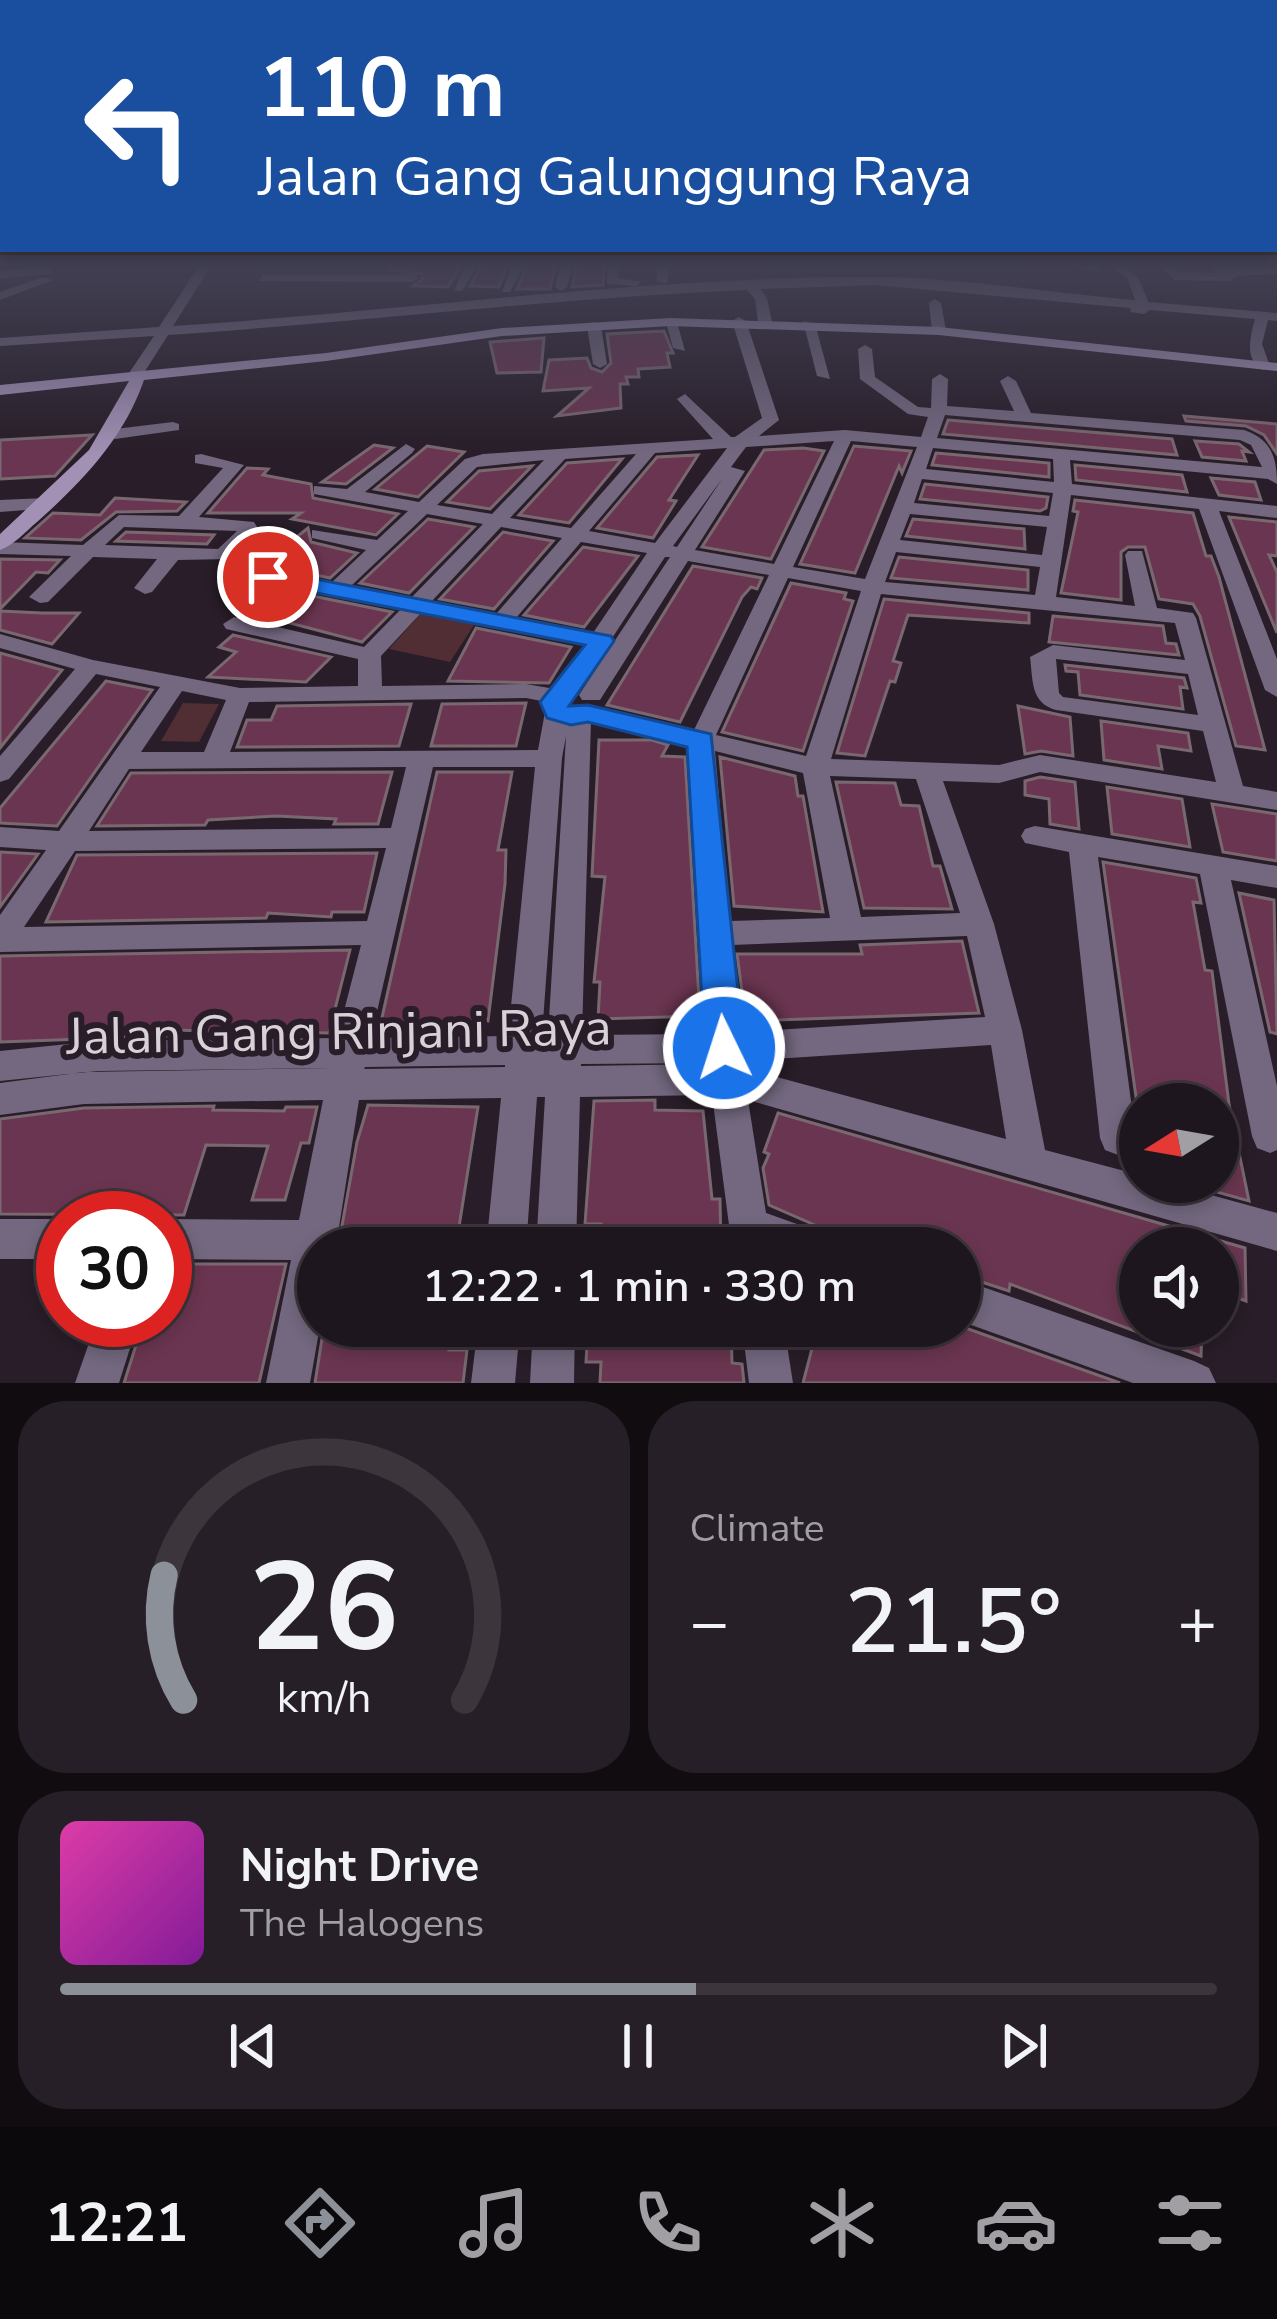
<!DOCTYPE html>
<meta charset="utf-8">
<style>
body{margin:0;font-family:"Nunito Sans",sans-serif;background:#261f27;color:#f1f3f6;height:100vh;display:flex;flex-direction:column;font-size:45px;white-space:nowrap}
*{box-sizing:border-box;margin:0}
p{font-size:39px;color:#a19fa4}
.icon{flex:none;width:66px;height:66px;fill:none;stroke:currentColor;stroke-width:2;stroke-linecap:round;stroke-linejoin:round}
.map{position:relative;height:1383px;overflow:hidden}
.drawer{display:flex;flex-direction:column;gap:18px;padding:18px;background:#100c10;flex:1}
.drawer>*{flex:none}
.banner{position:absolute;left:0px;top:0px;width:1278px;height:252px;box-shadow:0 6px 18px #0003,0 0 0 3px #3c353c;background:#1a4fa0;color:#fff;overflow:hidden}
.needle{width:78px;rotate:259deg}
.fabs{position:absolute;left:1119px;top:1083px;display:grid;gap:24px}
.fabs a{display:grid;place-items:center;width:120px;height:120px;border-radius:50%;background:#1e161e;box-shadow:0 6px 18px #0003,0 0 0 3px #3c353c;font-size:60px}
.speed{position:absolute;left:36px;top:1191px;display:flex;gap:24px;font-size:60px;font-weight:700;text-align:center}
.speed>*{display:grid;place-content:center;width:156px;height:156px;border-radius:50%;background:#1e161e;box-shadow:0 6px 18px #0003,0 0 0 3px #3c353c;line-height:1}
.speed .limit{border:18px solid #d22;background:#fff;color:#111}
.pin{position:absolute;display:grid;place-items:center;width:102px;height:102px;color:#fff;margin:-51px;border:6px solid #fff;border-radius:50%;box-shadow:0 3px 12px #0007}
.me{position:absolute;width:132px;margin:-66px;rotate:356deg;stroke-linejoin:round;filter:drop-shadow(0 0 9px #0008)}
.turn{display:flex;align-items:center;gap:42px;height:252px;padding:0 60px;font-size:54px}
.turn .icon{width:156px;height:156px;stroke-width:2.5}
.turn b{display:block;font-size:84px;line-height:102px}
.big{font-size:90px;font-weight:600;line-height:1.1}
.drawer .tile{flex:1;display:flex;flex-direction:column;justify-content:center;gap:18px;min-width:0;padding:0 42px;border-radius:48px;background:#261f27}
.drawer .dial{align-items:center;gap:0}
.dial svg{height:312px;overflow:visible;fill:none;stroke:#3c353c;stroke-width:7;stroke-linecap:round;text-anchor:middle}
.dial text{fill:#f1f3f6;stroke:none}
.song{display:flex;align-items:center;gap:36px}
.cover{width:144px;height:144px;border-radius:18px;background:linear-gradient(135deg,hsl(320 70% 55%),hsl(290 70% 35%))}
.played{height:12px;border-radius:6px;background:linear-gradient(90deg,#8c9099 55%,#3c353c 55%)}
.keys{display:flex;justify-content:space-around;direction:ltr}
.heat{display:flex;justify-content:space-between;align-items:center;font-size:66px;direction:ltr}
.drawer .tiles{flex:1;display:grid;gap:18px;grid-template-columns:1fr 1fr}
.tile:last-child{grid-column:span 2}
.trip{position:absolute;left:297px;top:1227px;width:684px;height:120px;border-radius:60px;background:#1e161e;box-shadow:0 6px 18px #0003,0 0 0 3px #3c353c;font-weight:600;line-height:120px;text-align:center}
.tab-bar{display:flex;height:192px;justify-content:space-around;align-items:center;background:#0c090c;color:#a19fa4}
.tab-bar .icon{width:84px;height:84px}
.tab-bar .current{color:#8c9099}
.tab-bar b{font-size:54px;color:#f1f3f6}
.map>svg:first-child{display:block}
</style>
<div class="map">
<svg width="1277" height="1383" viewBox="0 0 1277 1383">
<rect width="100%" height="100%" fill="#281d28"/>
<g fill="#502e33">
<polygon points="424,610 476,622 450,662 389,649"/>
<polygon points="183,703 219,704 199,742 161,741"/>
</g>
<g fill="#6a3550" stroke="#7a6870" stroke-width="3">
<polygon points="395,263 462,263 448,287 413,286 423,279 422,274 388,269"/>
<polygon points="483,263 508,263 499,287 470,286"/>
<polygon points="529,263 556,263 550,289 517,289"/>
<polygon points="577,263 604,263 603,285 572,287"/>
<polygon points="664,331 673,353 667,353 670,367 638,369 639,377 626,377 628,384 620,384 621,408 557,416 589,388 543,391 549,360 587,358 591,368 602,372 611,363 607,334"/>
<polygon points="544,338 541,372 497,373 490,342"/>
<polygon points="1184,416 1277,424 1277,454 1264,435 1246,426 1186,421"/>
<polygon points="948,420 1172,439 1177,455 943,434"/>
<polygon points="92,435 55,476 0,479 0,440"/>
<polygon points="1195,441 1239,444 1249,452 1242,451 1246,461 1202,457"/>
<polygon points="374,445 393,448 346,484 322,482"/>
<polygon points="427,446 464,452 418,497 375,489"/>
<polygon points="854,446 911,451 902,473 899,466 855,573 800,564"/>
<polygon points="803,448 824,451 771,559 702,547 764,450"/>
<polygon points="936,453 1049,463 1049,477 932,465"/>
<polygon points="698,455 669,500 676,501 653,538 597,528 657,457"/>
<polygon points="622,459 569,523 519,515 567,463"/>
<polygon points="1075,465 1182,475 1187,492 1076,480"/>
<polygon points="532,466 490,509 447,502 479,471"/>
<polygon points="247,468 268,469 263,475 311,484 313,498 398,514 376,535 292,519 301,513 208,513"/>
<polygon points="1211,478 1255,482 1261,500 1219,495"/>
<polygon points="925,484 1048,497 1046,508 1040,511 920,499"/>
<polygon points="115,498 186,502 177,511 116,512 81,540 25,538 53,513 100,515"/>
<polygon points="1075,500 1193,513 1206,556 1211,556 1219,577 1265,750 1236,746 1200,616 1193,604 1159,599 1145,547 1128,547 1121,552 1121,600 1061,593 1078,512 1073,511"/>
<polygon points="1229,517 1277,522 1277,556 1269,555 1277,572 1277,633"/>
<polygon points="428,519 474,527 409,593 360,583"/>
<polygon points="913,519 1024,529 1025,549 906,536"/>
<polygon points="308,528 311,542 357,553 330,578 263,564"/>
<polygon points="126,532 214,535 207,544 116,541"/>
<polygon points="503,532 553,541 494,609 440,599"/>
<polygon points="583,547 638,556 584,627 524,615"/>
<polygon points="899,557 1028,570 1028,590 891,578"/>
<polygon points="0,559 60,560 48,573 36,572 0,609"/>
<polygon points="693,566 762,578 757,589 751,587 742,597 680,722 607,705"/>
<polygon points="791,583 846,593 844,599 853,601 803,751 722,732"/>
<polygon points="263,586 392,612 362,642 237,609"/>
<polygon points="884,599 1029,613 1029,623 908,615 893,661 901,663 895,682 890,681 865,756 837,753"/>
<polygon points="0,611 42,613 79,613 52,644 0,630"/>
<polygon points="1053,616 1163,626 1166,643 1176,644 1179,655 1049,642"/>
<polygon points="476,628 571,647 549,683 448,681"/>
<polygon points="233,635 331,657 306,682 208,677 236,652 219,647"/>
<polygon points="0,653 62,670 0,748"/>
<polygon points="1065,665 1184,678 1187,688 1180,687 1183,709 1080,695 1078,672 1066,671"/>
<polygon points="106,681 152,690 57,826 0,823 0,808"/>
<polygon points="526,703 516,746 431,746 442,704"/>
<polygon points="411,704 399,746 237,747 247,720 271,720 277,706"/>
<polygon points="1018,706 1070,717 1073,756 1041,751 1025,754"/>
<polygon points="1101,721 1188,733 1191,751 1158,746 1162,769 1104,760"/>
<polygon points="599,740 652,740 668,745 662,756 685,757 700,1016 598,1019 600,982 594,982 605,877 592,876"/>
<polygon points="720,757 795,776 798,796 803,796 823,912 734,906"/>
<polygon points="392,772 378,824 334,824 336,819 276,816 208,820 205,825 97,826 131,773"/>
<polygon points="437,772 512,772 498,850 506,850 505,884 488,1021 381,1022"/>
<polygon points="1040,777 1075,782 1079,829 1050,824 1049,799 1025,795 1025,781"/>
<polygon points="836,782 895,783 901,805 919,806 933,866 940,866 952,909 864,908"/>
<polygon points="1107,787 1182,799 1190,847 1112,834"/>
<polygon points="1212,804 1277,814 1277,861 1223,852"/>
<polygon points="0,852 38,854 0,907"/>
<polygon points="377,853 364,912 332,912 331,917 268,913 266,918 46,922 77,855"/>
<polygon points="1103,862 1196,878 1201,903 1193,902 1205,970 1212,971 1229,1104 1249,1201 1181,1182 1218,1182 1218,1104 1137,1104"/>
<polygon points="1239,893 1274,900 1277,1034 1270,1032"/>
<polygon points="962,941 979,1013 746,1021 737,954 862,954 860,945"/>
<polygon points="350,950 329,1033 168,1030 167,1036 0,1042 0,956"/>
<polygon points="655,1100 655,1110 703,1111 712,1199 720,1199 721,1248 600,1246 601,1224 585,1224 594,1101"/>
<polygon points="368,1105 478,1107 459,1227 469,1227 466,1248 338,1248 357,1142"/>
<polygon points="214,1106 213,1110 284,1111 286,1107 317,1107 309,1143 301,1143 285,1200 252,1200 268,1146 206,1145 184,1215 0,1214 0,1119 84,1108"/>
<polygon points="778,1113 1245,1248 1246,1301 1218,1291 1218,1248 1140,1248 1140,1326 1202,1326 1201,1356 1010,1284 1009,1291 960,1275 960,1248 841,1248 826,1230 769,1205 763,1168 769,1154 764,1152"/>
<polygon points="165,1264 286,1264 259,1383 124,1383 143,1323 165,1324"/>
<polygon points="324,1326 453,1326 449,1350 467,1350 463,1383 315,1383"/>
<polygon points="588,1326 731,1326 732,1363 742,1364 744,1383 600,1383 601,1362 586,1362"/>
<polygon points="789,1326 960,1326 1120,1383 803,1383 814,1341"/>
</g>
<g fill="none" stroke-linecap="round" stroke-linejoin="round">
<g fill="#73687f" fill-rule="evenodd">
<path d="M 201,263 L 213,263 L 173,326 C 407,311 639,277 872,277 C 955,277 1051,293 1135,300 L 1128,279 L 1106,263 C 1133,263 1140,278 1148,302 L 1277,313 L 1277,321 L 1268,320 L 1262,344 L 1270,366 L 1263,370 C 1244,360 1250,337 1255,319 L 1150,310 L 1144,314 L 1131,312 L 1130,308 L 875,285 L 760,289 L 767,298 L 772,322 L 765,326 L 758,322 L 755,299 L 747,290 C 553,298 361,322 168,335 L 140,379 L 135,381 L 127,376 L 154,336 L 0,346 L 0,338 L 159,327 Z"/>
<polygon points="467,263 479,263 462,291 454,291"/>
<polygon points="513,263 525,263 510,292 502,292"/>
<polygon points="561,263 573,263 567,287 561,291 555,287"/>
<polygon points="608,263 620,263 618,278 642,282 636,286 607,284"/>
<polygon points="657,263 669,263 667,284 657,281"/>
<polygon points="963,263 975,263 976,264 970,268"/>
<polygon points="1011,263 1023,263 1016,269"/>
<polygon points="1060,263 1086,263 1102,268 1096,272"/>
<polygon points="1154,263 1167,263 1178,272 1217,273 1206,263 1219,263 1228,269 1277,266 1277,274 1236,276 1230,281 1175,280"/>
<polygon points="50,267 54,274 0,278 0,270"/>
<polygon points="263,274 413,274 419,278 413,282 259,281"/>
<polygon points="43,277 53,280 0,300 0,292"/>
<polygon points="935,299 941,303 946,331 939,335 932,331 929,303"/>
<path d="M 739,317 L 746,321 L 779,420 L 759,436 L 845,430 L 921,437 L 928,417 L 908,414 L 860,379 L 858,349 L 865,345 L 872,349 L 875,377 L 918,407 L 931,408 L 932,379 L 940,374 L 948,379 L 947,406 L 1014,411 L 1000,381 L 1008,376 L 1016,381 L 1031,413 L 1244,430 C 1271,439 1277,457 1277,484 L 1268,479 L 1070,460 L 1072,484 L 1277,506 L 1277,518 L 1219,511 L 1277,659 L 1277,697 L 1265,690 L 1199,509 L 1071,495 L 1056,597 L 1135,606 L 1125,555 L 1128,551 L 1142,551 L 1157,608 L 1193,613 L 1196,618 L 1243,786 L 1277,792 L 1277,810 L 1040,772 L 999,783 L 943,781 L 994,924 L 1022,1030 L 1045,1150 L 1140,1175 L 1140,1182 L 1164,1182 L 1277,1213 L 1277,1251 L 748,1100 L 766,1213 L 825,1234 L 831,1248 L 732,1248 L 712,1095 L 580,1097 L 576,1248 L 536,1248 L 545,1097 L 537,1097 L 526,1248 L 486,1248 L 501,1098 L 359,1100 L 337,1240 L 333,1248 L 318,1248 L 320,1326 L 310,1383 L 266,1383 L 291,1260 L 165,1259 L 165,1219 L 299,1220 L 323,1100 L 84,1104 L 0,1115 L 0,1083 L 84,1072 L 330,1068 L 97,1071 L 0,1081 L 0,1051 L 97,1041 L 337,1038 L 361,945 L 0,952 L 0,915 L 46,850 L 0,847 L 0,827 L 59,831 L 160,687 L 96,674 L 9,779 L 0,782 L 0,756 L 75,669 L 0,648 L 0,634 L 93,660 L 240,688 L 358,686 L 358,659 L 226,629 L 223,624 L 234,617 L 364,647 L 401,609 L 262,581 L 259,577 L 269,571 L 331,583 L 366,550 L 312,538 L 312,530 L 377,540 L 408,511 L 314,494 L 314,486 L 347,489 L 406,444 L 415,449 L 412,453 L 365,492 L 419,502 L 465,459 L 483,454 L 713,439 L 677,399 L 685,394 L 731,437 L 735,437 L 762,418 L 732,321 ZM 945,415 L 1240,440 L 1251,445 L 1262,467 L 937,438 ZM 834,441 L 774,564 L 695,550 L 745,471 L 731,467 L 746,447 ZM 851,441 L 917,447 L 865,579 L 793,567 ZM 727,448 L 655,543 L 589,531 L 655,453 ZM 933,448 L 1053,459 L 1054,482 L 926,469 ZM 636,454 L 571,528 L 510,518 L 565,459 ZM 544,460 L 492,514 L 437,505 L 477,467 ZM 722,479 L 677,547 L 673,546 ZM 922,479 L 1053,493 L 1049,516 L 914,503 ZM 427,514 L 483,524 L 411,598 L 351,586 ZM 910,514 L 1047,527 L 1042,555 L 900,540 ZM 501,527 L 562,538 L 496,614 L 431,602 ZM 581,542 L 647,553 L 593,633 L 516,618 ZM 896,552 L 1040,567 L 1035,595 L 885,582 ZM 665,557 L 670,557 L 579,695 L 582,700 L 600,700 L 688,561 L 769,575 L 694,730 L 588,705 L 569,712 L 557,704 L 545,712 L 538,750 L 230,752 L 249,702 L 526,698 L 557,704 L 573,698 ZM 788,578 L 861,591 L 806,756 L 716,735 ZM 881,594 L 1175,623 L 1185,660 L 1053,645 L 1030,657 C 1033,679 1030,703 1056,710 L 1203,731 L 1216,782 L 1040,755 L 999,765 L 831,759 ZM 421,613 L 585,645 L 555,689 L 526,684 L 382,686 L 381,656 ZM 1056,659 L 1188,674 L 1198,715 L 1063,697 L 1059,693 ZM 182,691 L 226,700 L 204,752 L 141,752 ZM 591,721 L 689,745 L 707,1034 L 582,1035 ZM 566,736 L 548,1036 L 542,1036 L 562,758 ZM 715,751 L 803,773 L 830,918 L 730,921 ZM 406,767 L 391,828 L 89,831 L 129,769 ZM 433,767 L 535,767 L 508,1036 L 371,1038 ZM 830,776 L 916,779 L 960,913 L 861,917 ZM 386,848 L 367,921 L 24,927 L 75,851 ZM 967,936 L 985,1017 L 740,1032 L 732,945 ZM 991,1045 L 1006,1139 L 744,1068 L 743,1061 ZM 581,1064 L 708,1063 L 709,1064 L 581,1066 ZM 505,1065 L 505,1067 L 364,1069 L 365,1067 Z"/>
<polygon points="665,319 677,322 685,351 673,348"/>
<polygon points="803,321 815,324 830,379 817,376"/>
<polygon points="594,322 601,326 607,364 600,368 593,364 587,326"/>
<polygon points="173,422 179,424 179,430 115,439 107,434 115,429"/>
<path d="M 201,454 L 244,465 L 199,517 L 254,522 L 259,530 L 230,559 L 178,560 L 152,592 L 145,594 L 134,588 L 157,559 L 93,557 L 48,602 L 40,603 L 29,597 L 71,556 L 0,554 L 0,542 L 83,545 L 119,515 L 179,516 L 223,468 L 195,463 L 195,455 ZM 124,527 L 237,531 L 218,549 L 105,545 Z"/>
<polygon points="45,498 54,504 52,508 0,512 0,500"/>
<polygon points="1035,826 1277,866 1277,888 1231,880 1277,1086 1277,1150 1270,1153 1257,1148 1252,1136 1200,874 1098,857 1136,1138 1131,1150 1118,1155 1105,1150 1100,1138 1069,852 1025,843 1021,836 1025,829"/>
<rect x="0" y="1219" width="63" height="40"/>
<polygon points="960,1279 1194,1361 1209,1368 1216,1383 1133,1383 960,1321"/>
<polygon points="97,1320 139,1320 119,1383 75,1383"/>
<polygon points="478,1326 520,1326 515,1383 471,1383"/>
<polygon points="533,1326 575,1326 574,1383 530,1383"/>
<polygon points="742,1326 784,1326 793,1383 749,1383"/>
</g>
<path fill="#a291b5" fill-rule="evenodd" d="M 670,318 L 939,327 L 1277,363 L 1277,371 L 939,335 L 670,326 L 502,336 L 326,361 L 144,380 C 124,438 83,481 37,522 C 25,532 14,545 0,550 L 0,534 L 89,450 L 129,381 L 0,395 L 0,385 L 326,353 L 502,328 Z"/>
</g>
<linearGradient id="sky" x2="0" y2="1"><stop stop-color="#161016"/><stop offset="0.58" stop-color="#424053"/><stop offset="1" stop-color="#424053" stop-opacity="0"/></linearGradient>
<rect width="1277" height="456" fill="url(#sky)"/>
<polygon fill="#1a73e8" stroke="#114b97" stroke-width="3" points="268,570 611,636 614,641 569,706 588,705 711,734 744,1048 738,1060 724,1065 711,1060 705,1048 687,747 588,722 571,725 547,718 540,702 585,645 260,582 260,572"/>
<g text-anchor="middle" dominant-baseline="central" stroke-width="12" stroke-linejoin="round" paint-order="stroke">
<g font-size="51" fill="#d9d1d8" stroke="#281d28">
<text transform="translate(339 1032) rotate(-1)">Jalan Gang Rinjani Raya</text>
</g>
</g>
</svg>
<div class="fabs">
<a><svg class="needle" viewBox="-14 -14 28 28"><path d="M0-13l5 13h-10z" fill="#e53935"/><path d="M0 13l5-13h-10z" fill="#a19fa4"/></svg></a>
<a><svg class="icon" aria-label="sound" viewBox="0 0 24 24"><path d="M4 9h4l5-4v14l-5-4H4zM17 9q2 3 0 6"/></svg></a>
</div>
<div class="speed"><div class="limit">30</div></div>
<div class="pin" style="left:268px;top:577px;background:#d93025"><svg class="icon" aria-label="arrive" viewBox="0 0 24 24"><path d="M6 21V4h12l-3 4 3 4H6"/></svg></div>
<svg class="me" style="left:724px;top:1048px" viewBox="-20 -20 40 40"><circle r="17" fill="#1a73e8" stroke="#fff" stroke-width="3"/><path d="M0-11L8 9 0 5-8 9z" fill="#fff"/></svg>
<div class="trip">12:22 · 1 min · 330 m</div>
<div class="banner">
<div class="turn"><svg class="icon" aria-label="left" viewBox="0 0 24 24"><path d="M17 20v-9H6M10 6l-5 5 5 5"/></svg><div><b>110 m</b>Jalan Gang Galunggung Raya</div></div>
</div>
</div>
<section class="drawer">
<div class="tiles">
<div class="tile dial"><svg viewBox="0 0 100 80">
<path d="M14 69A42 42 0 1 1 86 69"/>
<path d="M14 69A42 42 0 0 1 9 37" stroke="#8c9099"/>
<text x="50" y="56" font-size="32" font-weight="700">26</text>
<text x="50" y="72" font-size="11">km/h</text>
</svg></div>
<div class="tile"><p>Climate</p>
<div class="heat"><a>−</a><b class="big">21.5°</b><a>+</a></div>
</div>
<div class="tile">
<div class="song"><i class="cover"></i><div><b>Night Drive</b><p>The Halogens</p></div></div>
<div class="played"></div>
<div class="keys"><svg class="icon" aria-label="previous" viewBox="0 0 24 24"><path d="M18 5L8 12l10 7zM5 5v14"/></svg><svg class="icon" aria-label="pause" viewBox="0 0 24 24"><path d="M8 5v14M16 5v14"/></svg><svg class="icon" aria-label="next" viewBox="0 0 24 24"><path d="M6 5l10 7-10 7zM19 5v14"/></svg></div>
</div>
</div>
</section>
<nav class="tab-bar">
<b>12:21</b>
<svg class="icon current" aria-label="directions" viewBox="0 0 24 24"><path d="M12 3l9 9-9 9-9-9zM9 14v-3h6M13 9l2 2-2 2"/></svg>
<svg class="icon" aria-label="music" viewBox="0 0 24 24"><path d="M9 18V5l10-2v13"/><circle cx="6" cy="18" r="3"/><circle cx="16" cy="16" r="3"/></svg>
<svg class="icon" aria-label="phone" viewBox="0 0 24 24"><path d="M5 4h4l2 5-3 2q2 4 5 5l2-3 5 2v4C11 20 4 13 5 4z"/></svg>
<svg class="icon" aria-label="climate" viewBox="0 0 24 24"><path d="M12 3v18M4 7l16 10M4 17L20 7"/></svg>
<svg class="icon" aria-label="car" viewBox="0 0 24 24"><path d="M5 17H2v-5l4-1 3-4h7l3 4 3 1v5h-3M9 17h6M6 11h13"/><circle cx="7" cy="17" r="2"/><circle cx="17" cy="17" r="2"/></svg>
<svg class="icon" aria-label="filters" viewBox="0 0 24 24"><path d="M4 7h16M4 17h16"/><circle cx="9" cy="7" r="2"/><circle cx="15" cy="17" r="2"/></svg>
</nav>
